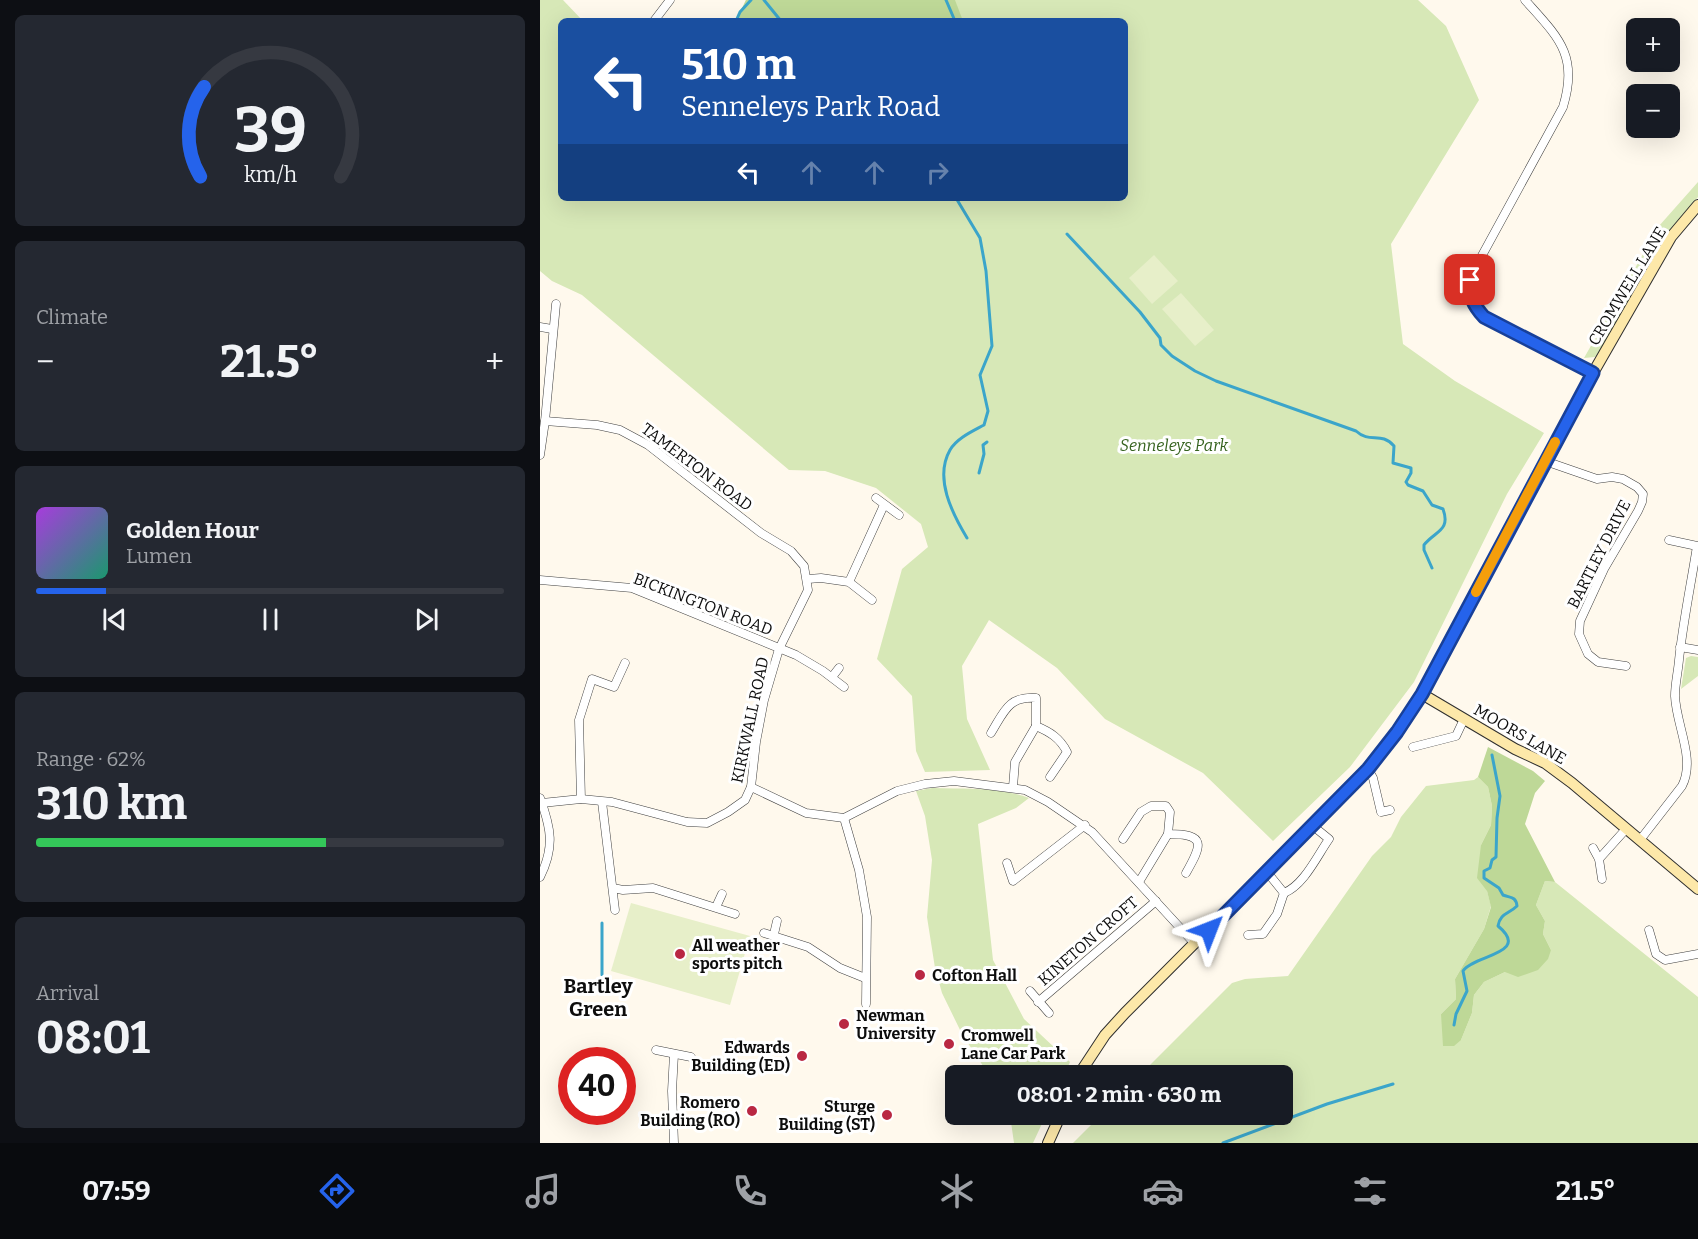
<!DOCTYPE html>
<meta charset="utf-8">
<style>
body{margin:0;font-family:Bitter,serif;background:#242831;color:#f1f3f6;height:100vh;display:flex;flex-direction:column;font-size:22px;white-space:nowrap}
*{box-sizing:border-box;margin:0}
p{font-size:20px;color:#9ea1a6}
.icon{flex:none;width:33px;height:33px;fill:none;stroke:currentColor;stroke-width:2;stroke-linecap:round;stroke-linejoin:round}
.map{position:relative;flex:1;overflow:hidden}
.panel{display:flex;flex-direction:column;gap:15px;padding:15px;background:#0d0f14;width:540px}
.panel>*{flex:none}
.top-card{position:absolute;left:18px;top:18px;width:570px;height:183px;border-radius:9px;box-shadow:0 6px 24px #0002;background:#1a4fa0;color:#fff;overflow:hidden}
.fabs{position:absolute;left:1086px;top:18px;display:grid;gap:12px}
.fabs a{display:grid;place-items:center;width:54px;height:54px;border-radius:9px;background:#171b24;box-shadow:0 6px 24px #0002;font-size:30px}
.speed{position:absolute;left:18px;top:1047px;display:flex;gap:12px;font-size:30px;font-weight:700;text-align:center}
.speed>*{display:grid;place-content:center;width:78px;height:78px;border-radius:50%;background:#171b24;box-shadow:0 6px 24px #0002;line-height:1}
.speed .limit{border:9px solid #d22;background:#fff;color:#111}
.pin{position:absolute;display:grid;place-items:center;width:51px;height:51px;color:#fff;margin:-26px;border-radius:12px;box-shadow:0 3px 9px #0006}
.me{position:absolute;width:66px;margin:-33px;rotate:45deg;stroke-linejoin:round;filter:drop-shadow(0 0 4px #0008)}
.turn{display:flex;align-items:center;gap:21px;height:126px;padding:0 24px;font-size:27px}
.turn .icon{width:78px;height:78px;stroke-width:2.5}
.turn b{display:block;font-size:42px;line-height:51px}
.lanes{display:flex;align-items:center;height:57px;padding:0 24px;background:#0003;justify-content:center;gap:30px;direction:ltr}
.lanes .off{opacity:.35}
.big{font-size:45px;font-weight:700;line-height:1.1}
.panel .card{flex:1;display:flex;flex-direction:column;justify-content:center;gap:9px;min-width:0;padding:0 21px;border-radius:9px;background:#242831}
.panel .dial{align-items:center;gap:0}
.dial svg{height:156px;overflow:visible;fill:none;stroke:#363941;stroke-width:7;stroke-linecap:round;text-anchor:middle}
.dial text{fill:#f1f3f6;stroke:none}
.song{display:flex;align-items:center;gap:18px}
.cover{width:72px;height:72px;border-radius:9px;background:linear-gradient(135deg,hsl(280 70% 55%),hsl(160 70% 35%))}
.played{height:6px;border-radius:3px;background:linear-gradient(90deg,#2563eb 15%,#363941 15%)}
.keys{display:flex;justify-content:space-around;direction:ltr}
.heat{display:flex;justify-content:space-between;align-items:center;font-size:33px;direction:ltr}
.charge{height:9px;border-radius:4px;background:linear-gradient(90deg,#34c759 62%,#363941 0)}
.trip{position:absolute;left:405px;top:1065px;width:348px;height:60px;border-radius:9px;background:#171b24;box-shadow:0 6px 24px #0002;font-weight:700;line-height:60px;text-align:center}
.tabs{display:flex;height:96px;justify-content:space-around;align-items:center;background:#090b0e;color:#9ea1a6}
.tabs .icon{width:42px;height:42px}
.tabs .current{color:#2563eb}
.tabs b{font-size:27px;color:#f1f3f6}
main{display:flex;flex:1;min-height:0}
.map>svg:first-child{display:block}
</style>
<main>
<section class="panel">
<div class="card dial"><svg viewBox="0 0 100 80">
<path d="M14 69A42 42 0 1 1 86 69"/>
<path d="M14 69A42 42 0 0 1 16 23" stroke="#2563eb"/>
<text x="50" y="56" font-size="32" font-weight="700">39</text>
<text x="50" y="72" font-size="11">km/h</text>
</svg></div>
<div class="card"><p>Climate</p>
<div class="heat"><a>−</a><b class="big">21.5°</b><a>+</a></div>
</div>
<div class="card">
<div class="song"><i class="cover"></i><div><b>Golden Hour</b><p>Lumen</p></div></div>
<div class="played"></div>
<div class="keys"><svg class="icon" aria-label="previous" viewBox="0 0 24 24"><path d="M18 5L8 12l10 7zM5 5v14"/></svg><svg class="icon" aria-label="pause" viewBox="0 0 24 24"><path d="M8 5v14M16 5v14"/></svg><svg class="icon" aria-label="next" viewBox="0 0 24 24"><path d="M6 5l10 7-10 7zM19 5v14"/></svg></div>
</div>
<div class="card"><p>Range · 62%</p><b class="big">310 km</b><div class="charge"></div></div>
<div class="card"><p>Arrival</p><b class="big">08:01</b></div>
</section>
<div class="map">
<svg width="1158" height="1143" viewBox="0 0 1158 1143">
<rect width="100%" height="100%" fill="#fff9ed"/>
<g fill="#d7e8b7">
<polygon points="0,0 23,0 43,21 21,21 21,198 585,198 585,21 196,21 206,0 878,0 906,26 939,100 851,244 863,344 915,381 1004,433 967,494 874,682 810,767 733,841 663,773 565,719 517,668 449,620 422,666 427,719 450,770 385,772 376,751 372,696 337,659 362,569 388,547 381,524 336,488 285,471 249,470 42,295 12,281 0,271"/>
<polygon points="1158,182 1158,197 1129,232 1062,348 1055,357 1044,358 1119,226"/>
<polygon points="1151,656 1158,657 1158,676 1141,689 1146,658"/>
<polygon points="938,777 948,787 952,806 951,825 941,845 947,891 951,906 944,929 915,979 916,999 901,1014 921,1040 932,1013 934,995 944,982 1011,950 1003,934 1005,921 996,905 1005,881 1015,882 1158,997 1158,1143 533,1143 561,1115 742,1114 742,1076 600,1075 692,983 705,979 748,976 832,856 851,837 861,817 886,786 934,780"/>
<path d="M 392,788 C 424,789 459,787 489,798 L 476,808 L 438,824 L 453,960 L 484,1019 L 530,1062 L 524,1075 L 449,1075 L 422,1034 L 402,993 L 395,968 L 387,917 L 392,860 L 385,816 L 376,791 Z"/>
<polygon points="467,1115 506,1115 493,1143 474,1143 471,1122"/>
</g>
<g fill="#bed897">
<polygon points="206,0 415,0 423,21 204,21 197,19"/>
<polygon points="948,747 993,771 1005,781 995,793 985,824 1015,882 1005,881 996,905 1005,921 1003,934 1011,950 1008,959 998,970 978,977 965,972 944,982 934,995 932,1013 921,1040 914,1046 903,1046 901,1014 916,999 915,979 944,929 951,907 947,891 937,878 941,845 951,825 952,806 948,787 938,777"/>
</g>
<g fill="#e7efc9">
<polygon points="614,255 638,281 612,304 589,278"/>
<polygon points="641,293 674,330 655,346 622,309"/>
<polygon points="91,903 210,936 190,1005 71,971"/>
</g>
<g fill="none" stroke-linecap="round" stroke-linejoin="round">
<g stroke="#3ba5ca" stroke-width="3">
<polyline points="224,0 241,21"/>
<polyline points="406,0 415,21"/>
<polyline points="196,21 200,12 211,0"/>
<path d="M 416,198 L 440,238 L 446,271 L 452,346 L 440,375 L 448,411 L 444,425 C 433,431 417,438 410,450 C 394,478 412,513 427,538"/>
<path d="M 527,234 L 600,312 L 620,338 L 621,345 L 632,356 L 655,371 L 676,381 L 816,431 C 830,444 841,431 854,446 L 853,463 L 871,468 L 871,473 L 866,482 L 868,485 L 883,491 L 892,505 L 903,509 C 911,531 895,531 884,545 L 884,550 L 892,568"/>
<polyline points="439,473 444,454 443,445 447,442"/>
<polyline points="62,975 62,923"/>
<path d="M 914,1025 L 916,1014 L 927,991 L 923,971 C 933,955 992,954 958,926 C 960,913 969,914 977,906 C 976,896 970,898 963,895 L 959,888 L 944,878 L 944,871 L 950,868 L 952,860 L 956,857 L 957,818 L 960,796 L 952,755"/>
<polyline points="683,1143 787,1104 853,1084"/>
</g>
<g stroke="#404040" stroke-width="9">
<g id="street">
<path d="M 985,0 C 1018,37 1039,55 1023,107 L 933,272 C 927,290 931,303 944,317 L 1053,373"/>
<polyline points="114,21 130,0"/>
<polyline points="0,327 12,329"/>
<polyline points="0,455 5,421 16,304"/>
<polyline points="1005,461 1057,479 1072,477 1083,479 1097,487 1103,494 1102,502 1098,511 1064,569 1040,621 1039,634 1048,654 1058,662 1086,666"/>
<polyline points="336,498 359,515"/>
<polyline points="268,579 281,578 309,582 332,600"/>
<polyline points="0,580 92,588 256,655 283,671 304,687"/>
<polyline points="309,582 344,505"/>
<polyline points="1140,647 1158,650"/>
<polyline points="292,677 299,668"/>
<path d="M 451,733 C 464,712 468,696 496,698 L 496,726 C 510,732 520,738 527,752 L 510,777"/>
<polyline points="873,747 916,736 924,719"/>
<polyline points="828,769 833,778 841,812 850,810"/>
<polyline points="211,787 266,813 304,818 357,791 385,784 414,781 485,790 508,802 552,832 655,944"/>
<polyline points="473,787 475,762 496,726"/>
<polyline points="41,799 39,720 52,679 74,687 85,663"/>
<polyline points="62,802 75,910"/>
<polyline points="2,803 41,799 72,802 147,822 167,823 188,812 205,800 211,787 216,742 224,700 239,649 268,590 264,566 251,551 221,533 108,445 80,430 57,425 5,421"/>
<polyline points="304,818 319,870 327,917 326,1004"/>
<path d="M 583,839 L 601,812 L 611,806 L 626,806 L 630,812 L 628,834 C 667,834 662,845 646,873"/>
<path d="M 1100,840 L 1142,786 C 1156,759 1136,725 1135,696 C 1135,684 1138,672 1139,660 C 1143,622 1151,584 1157,546 L 1129,540"/>
<polyline points="1053,848 1059,859 1062,879"/>
<polyline points="1059,859 1086,829"/>
<polyline points="467,863 473,881 545,825"/>
<path d="M 727,872 L 744,893 C 764,885 777,856 789,839 L 773,826"/>
<path d="M 0,877 C 15,847 11,828 0,798"/>
<polyline points="599,882 628,834"/>
<polyline points="73,888 83,890 113,888 195,914"/>
<polyline points="176,907 182,894"/>
<polyline points="1109,930 1116,954 1125,960 1158,954"/>
<polyline points="224,933 268,947 300,968 325,978"/>
<polyline points="234,934 237,921"/>
<polyline points="708,935 723,934 737,914 744,893"/>
<polyline points="490,991 509,1013"/>
<polyline points="498,1002 616,901"/>
<polyline points="116,1050 151,1057"/>
<polyline points="134,1143 132,1091 134,1054"/>
</g>
</g>
<g stroke="#2f2f2f" stroke-width="12">
<g id="secondary">
<polyline points="882,694 975,749 1005,763 1032,783 1158,889"/>
<polyline points="538,1076 565,1035 585,1013 828,769 857,732 882,694 1053,373 1131,237 1158,205"/>
<polyline points="508,1143 521,1114"/>
</g>
</g>
<use href="#street" stroke="#fff" stroke-width="8"/>
<use href="#secondary" stroke="#fde8a9" stroke-width="10"/>
</g>
<g fill="none" stroke-linecap="round" stroke-linejoin="round">
<g stroke="#184099" stroke-width="15">
<path id="route" d="M 669,930 L 828,769 L 857,732 L 882,694 L 1053,373 L 944,317 C 934,306 928,295 930,280"/>
</g>
<use href="#route" stroke="#2563eb" stroke-width="10"/>
<polyline stroke="#f59e0b" stroke-width="10" points="936,592 1015,442"/>
</g>
<g fill="#b92843" stroke="#fff" stroke-width="2">
<circle cx="140" cy="954" r="6"/>
<circle cx="380" cy="975" r="6"/>
<circle cx="304" cy="1024" r="6"/>
<circle cx="409" cy="1044" r="6"/>
<circle cx="262" cy="1056" r="6"/>
<circle cx="212" cy="1111" r="6"/>
<circle cx="347" cy="1115" r="6"/>
</g>
<g text-anchor="middle" dominant-baseline="central" stroke-width="6" stroke-linejoin="round" paint-order="stroke">
<g font-size="16" fill="#0d0d0d" stroke="#fff">
<text transform="translate(1087 286) rotate(-59)">CROMWELL LANE</text>
<text transform="translate(157 467) rotate(37)">TAMERTON ROAD</text>
<text transform="translate(1059 554) rotate(-63)">BARTLEY DRIVE</text>
<text transform="translate(163 604) rotate(21)">BICKINGTON ROAD</text>
<text transform="translate(210 720) rotate(-78)">KIRKWALL ROAD</text>
<text transform="translate(980 734) rotate(30)">MOORS LANE</text>
<text transform="translate(548 941) rotate(-41)">KINETON CROFT</text>
</g>
<g font-size="16" font-style="italic" fill="#36631f" stroke="#fff">
<text x="634" y="445">Senneleys Park</text>
</g>
<g font-size="16" font-weight="bold" fill="#0d0d0d" stroke="#fff" text-anchor="start">
<text x="152" y="945">All weather<tspan x="152" dy="18">sports pitch</tspan></text>
<text x="392" y="975">Cofton Hall</text>
<text x="316" y="1015">Newman<tspan x="316" dy="18">University</tspan></text>
<text x="421" y="1035">Cromwell<tspan x="421" dy="18">Lane Car Park</tspan></text>
<text x="250" y="1047" text-anchor="end">Edwards<tspan x="250" dy="18">Building (ED)</tspan></text>
<text x="200" y="1102" text-anchor="end">Romero<tspan x="200" dy="18">Building (RO)</tspan></text>
<text x="335" y="1106" text-anchor="end">Sturge<tspan x="335" dy="18">Building (ST)</tspan></text>
</g>
<g font-size="20" font-weight="bold" fill="#0d0d0d" stroke="#fff">
<text x="58" y="986">Bartley<tspan x="58" dy="23">Green</tspan></text>
</g>
</g>
</svg>
<div class="fabs">
<a>+</a>
<a>−</a>
</div>
<div class="speed"><div class="limit">40</div></div>
<div class="pin" style="left:930px;top:280px;background:#d93025"><svg class="icon" aria-label="arrive" viewBox="0 0 24 24"><path d="M6 21V4h12l-3 4 3 4H6"/></svg></div>
<svg class="me" style="left:669px;top:930px" viewBox="-20 -20 40 40"><path d="M0-17L14 15 0 8-14 15z" fill="#2563eb" stroke="#fff" stroke-width="4"/></svg>
<div class="trip">08:01 · 2 min · 630 m</div>
<div class="top-card">
<div class="turn"><svg class="icon" aria-label="left" viewBox="0 0 24 24"><path d="M17 20v-9H6M10 6l-5 5 5 5"/></svg><div><b>510 m</b>Senneleys Park Road</div></div>
<div class="lanes"><svg class="icon" aria-label="left" viewBox="0 0 24 24"><path d="M17 20v-9H6M10 6l-5 5 5 5"/></svg><svg class="icon off" aria-label="ahead" viewBox="0 0 24 24"><path d="M12 20V5M6 11l6-6 6 6"/></svg><svg class="icon off" aria-label="ahead" viewBox="0 0 24 24"><path d="M12 20V5M6 11l6-6 6 6"/></svg><svg class="icon off" aria-label="right" viewBox="0 0 24 24"><path d="M7 20v-9h11M14 6l5 5-5 5"/></svg></div>
</div>
</div>
</main>
<nav class="tabs">
<b>07:59</b>
<svg class="icon current" aria-label="directions" viewBox="0 0 24 24"><path d="M12 3l9 9-9 9-9-9zM9 14v-3h6M13 9l2 2-2 2"/></svg>
<svg class="icon" aria-label="music" viewBox="0 0 24 24"><path d="M9 18V5l10-2v13"/><circle cx="6" cy="18" r="3"/><circle cx="16" cy="16" r="3"/></svg>
<svg class="icon" aria-label="phone" viewBox="0 0 24 24"><path d="M5 4h4l2 5-3 2q2 4 5 5l2-3 5 2v4C11 20 4 13 5 4z"/></svg>
<svg class="icon" aria-label="climate" viewBox="0 0 24 24"><path d="M12 3v18M4 7l16 10M4 17L20 7"/></svg>
<svg class="icon" aria-label="car" viewBox="0 0 24 24"><path d="M5 17H2v-5l4-1 3-4h7l3 4 3 1v5h-3M9 17h6M6 11h13"/><circle cx="7" cy="17" r="2"/><circle cx="17" cy="17" r="2"/></svg>
<svg class="icon" aria-label="filters" viewBox="0 0 24 24"><path d="M4 7h16M4 17h16"/><circle cx="9" cy="7" r="2"/><circle cx="15" cy="17" r="2"/></svg>
<b>21.5°</b>
</nav>
